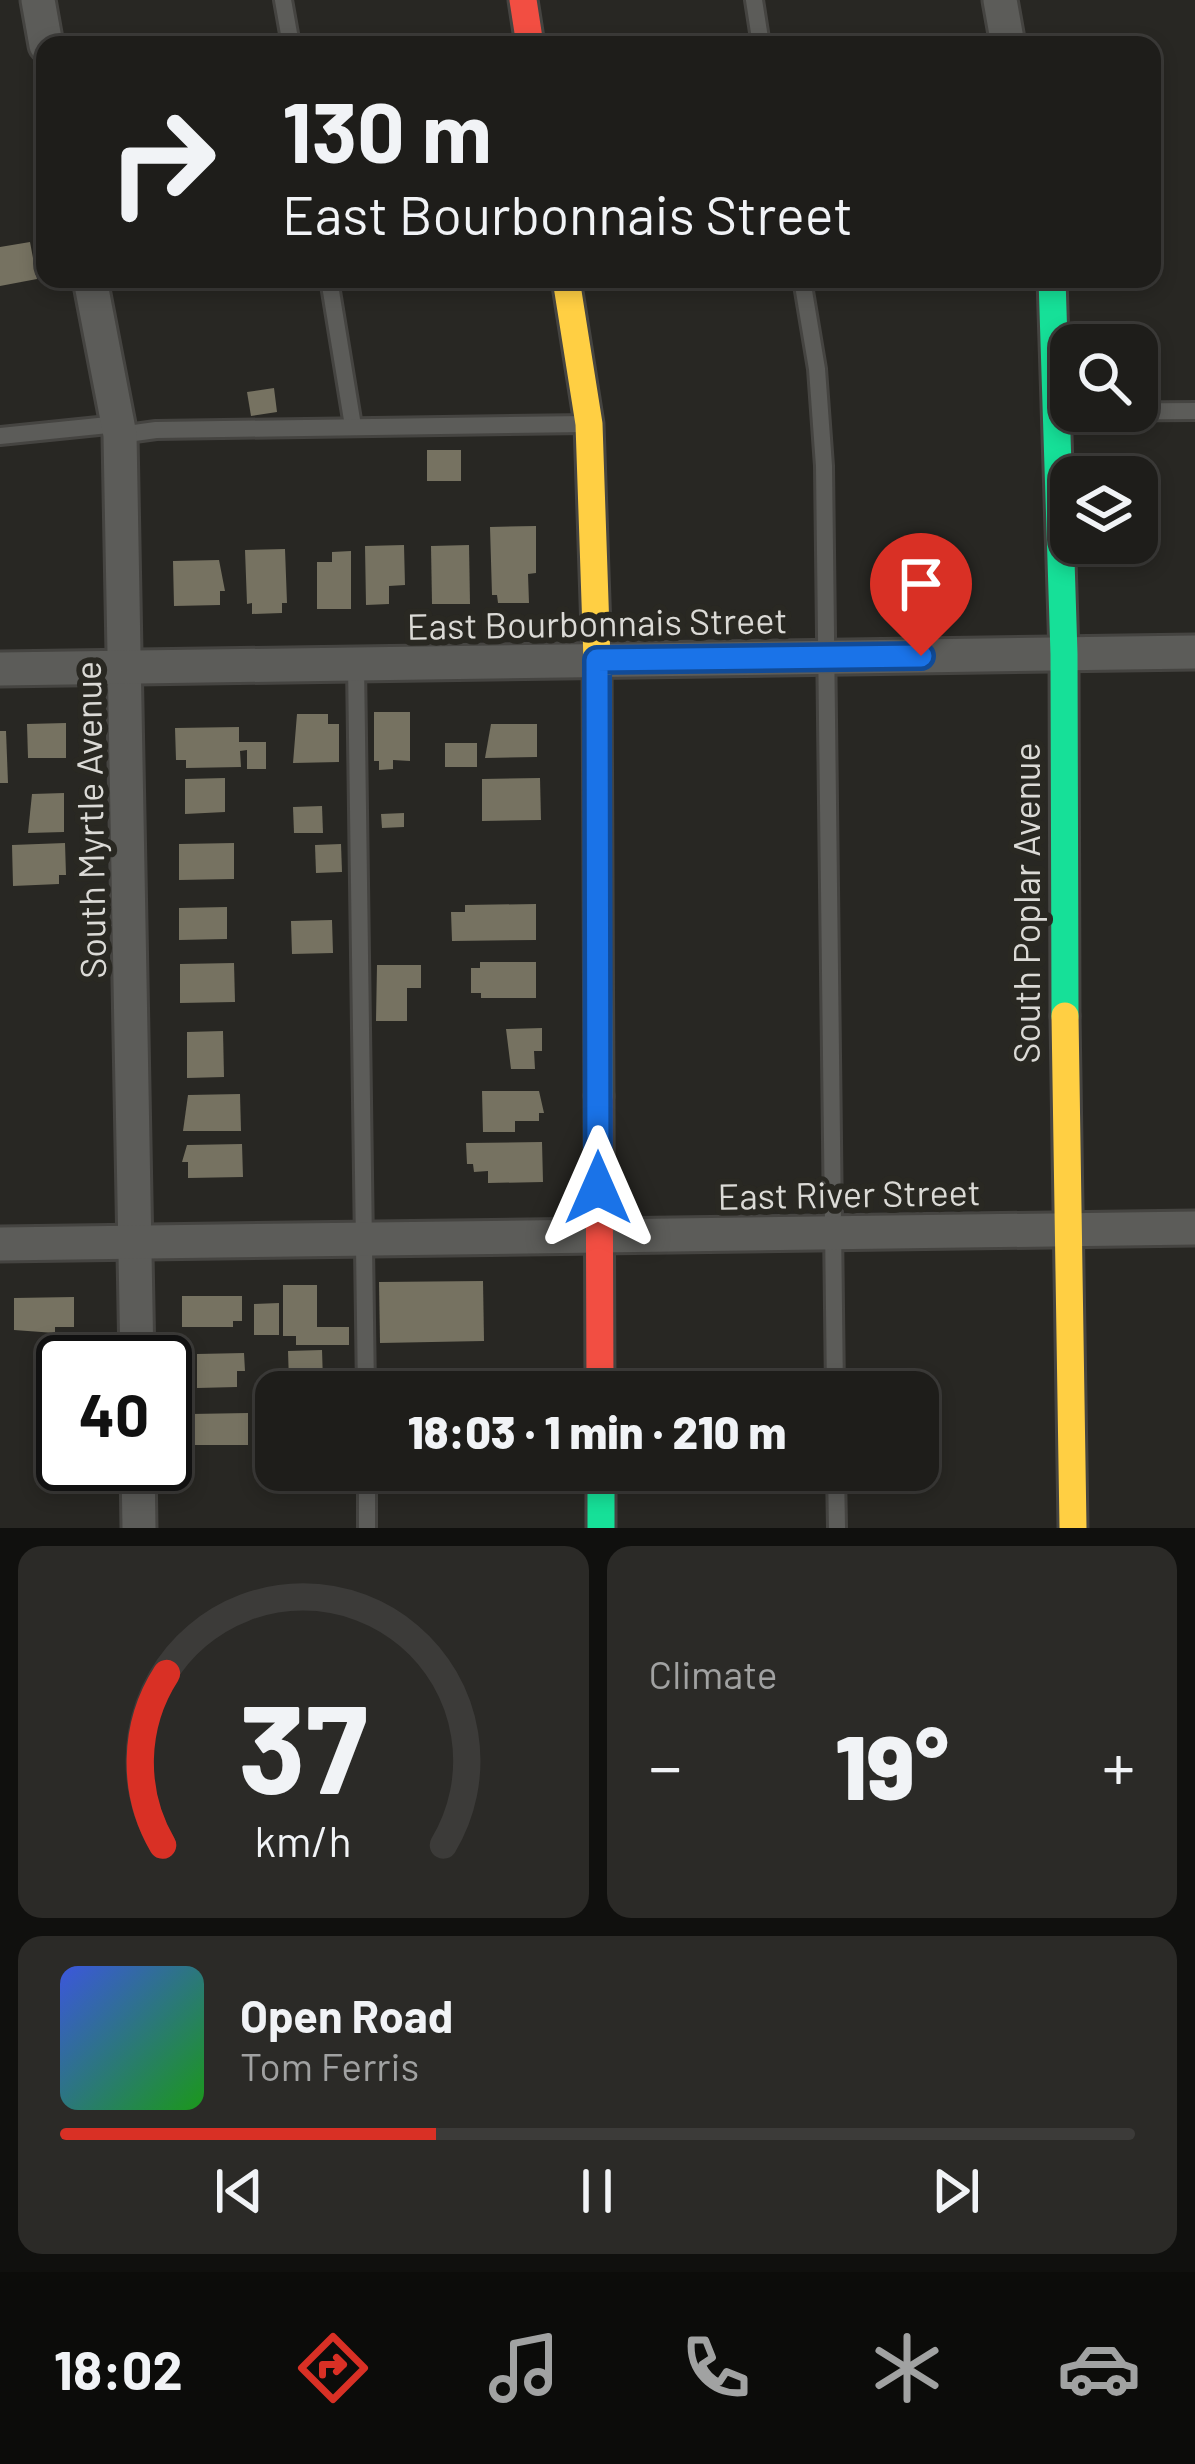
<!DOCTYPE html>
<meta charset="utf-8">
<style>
body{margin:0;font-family:Barlow,sans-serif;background:#2b2a27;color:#f1f3f6;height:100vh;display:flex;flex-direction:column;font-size:45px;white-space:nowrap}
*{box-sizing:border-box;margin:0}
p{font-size:39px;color:#a1a2a2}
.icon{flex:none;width:66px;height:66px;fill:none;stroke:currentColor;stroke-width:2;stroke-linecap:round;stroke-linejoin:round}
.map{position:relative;height:1528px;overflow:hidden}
.panel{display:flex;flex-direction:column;gap:18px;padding:18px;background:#10100e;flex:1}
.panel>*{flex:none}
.hud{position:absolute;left:36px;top:36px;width:1125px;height:252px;border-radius:24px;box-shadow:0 6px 18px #0003,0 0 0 3px #3c3b39;background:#1e1d1a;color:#f1f3f6;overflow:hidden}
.controls{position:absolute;left:1050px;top:324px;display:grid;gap:24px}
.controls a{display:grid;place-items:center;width:108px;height:108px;border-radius:24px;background:#1e1d1a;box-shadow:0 6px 18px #0003,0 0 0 3px #3c3b39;font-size:60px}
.speed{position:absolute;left:36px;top:1335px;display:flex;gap:24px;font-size:60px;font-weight:700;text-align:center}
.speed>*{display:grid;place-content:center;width:156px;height:156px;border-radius:50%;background:#1e1d1a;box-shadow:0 6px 18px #0003,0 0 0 3px #3c3b39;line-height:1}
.speed .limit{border:6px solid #111;border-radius:18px;background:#fff;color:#111}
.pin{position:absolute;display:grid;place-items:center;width:102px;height:102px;color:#fff;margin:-123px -51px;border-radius:50% 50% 50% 0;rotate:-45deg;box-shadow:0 0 12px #0007}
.pin .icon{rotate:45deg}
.me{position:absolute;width:132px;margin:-66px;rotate:0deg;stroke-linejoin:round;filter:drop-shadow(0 0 9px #0008)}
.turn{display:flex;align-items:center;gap:42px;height:252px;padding:0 48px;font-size:54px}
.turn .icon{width:156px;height:156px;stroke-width:2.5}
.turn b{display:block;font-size:84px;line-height:102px}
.big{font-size:90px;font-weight:800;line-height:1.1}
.panel .widget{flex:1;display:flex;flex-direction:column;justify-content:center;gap:18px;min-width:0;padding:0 42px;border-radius:24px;background:#2b2a27}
.panel .dial{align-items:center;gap:0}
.dial svg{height:312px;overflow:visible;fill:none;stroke:#3c3b39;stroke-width:7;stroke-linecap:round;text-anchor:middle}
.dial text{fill:#f1f3f6;stroke:none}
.song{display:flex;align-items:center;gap:36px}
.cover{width:144px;height:144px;border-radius:18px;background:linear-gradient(135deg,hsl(230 70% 55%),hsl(120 70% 35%))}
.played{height:12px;border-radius:6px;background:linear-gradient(90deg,#d93025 35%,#3c3b39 35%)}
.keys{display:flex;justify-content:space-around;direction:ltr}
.heat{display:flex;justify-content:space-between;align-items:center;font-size:66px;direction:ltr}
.panel .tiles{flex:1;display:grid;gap:18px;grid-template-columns:1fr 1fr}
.widget:last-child{grid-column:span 2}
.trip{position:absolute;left:255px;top:1371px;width:684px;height:120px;border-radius:24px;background:#1e1d1a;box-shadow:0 6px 18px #0003,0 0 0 3px #3c3b39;font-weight:800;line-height:120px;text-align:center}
.tabs{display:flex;height:192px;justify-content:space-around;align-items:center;background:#0c0c0a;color:#a1a2a2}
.tabs .icon{width:84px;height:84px}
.tabs .current{color:#d93025}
.tabs b{font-size:54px;color:#f1f3f6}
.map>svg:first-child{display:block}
</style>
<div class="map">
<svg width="1195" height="1528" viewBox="0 0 1195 1528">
<rect width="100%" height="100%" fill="#282723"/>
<g fill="#767261">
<polygon points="30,242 37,279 0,286 0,247"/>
<polygon points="274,388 277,412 251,416 247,392"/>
<rect x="427" y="450" width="34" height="31"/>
<polygon points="536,526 536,573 528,574 529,603 498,603 497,595 492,595 490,527"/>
<polygon points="404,545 405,585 389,586 389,604 366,605 365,546"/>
<polygon points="469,545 470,604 432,604 431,546"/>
<polygon points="285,549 287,603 282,603 282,613 252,614 252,603 247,604 245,550"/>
<polygon points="351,551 351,609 317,609 317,562 332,562 332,552"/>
<polygon points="219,560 225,591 220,591 220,605 174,606 173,561"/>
<polygon points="374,712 410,712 410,761 393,760 393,769 379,770 379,761 374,761"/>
<polygon points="297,714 328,714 328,724 339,724 339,762 293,763"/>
<polygon points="66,723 66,758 28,758 27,724"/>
<polygon points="491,724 537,724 537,757 485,758"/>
<polygon points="239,727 239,742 266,742 266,769 247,769 247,750 240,751 241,767 186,768 186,760 176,760 175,728"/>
<polygon points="0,731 6,731 8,783 0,783"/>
<rect x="445" y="743" width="32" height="24"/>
<polygon points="225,778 225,812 185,814 185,779"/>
<polygon points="540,778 541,820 482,821 482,779"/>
<polygon points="64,793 64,832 28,833 32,794"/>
<polygon points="322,806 323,833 294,833 293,807"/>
<polygon points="404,813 404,827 382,828 381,814"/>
<polygon points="65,843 66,875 59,875 59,884 13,886 12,845"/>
<polygon points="234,843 234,879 179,880 179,844"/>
<polygon points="341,844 342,872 316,873 315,845"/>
<polygon points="536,904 536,940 452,941 451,912 465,912 465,905"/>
<polygon points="227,907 227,939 179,940 179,908"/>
<polygon points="332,920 333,953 292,954 291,921"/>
<polygon points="480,962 536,962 536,998 481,998 481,993 471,993 471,968 480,968"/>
<polygon points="234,963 235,1002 180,1003 180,964"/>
<polygon points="377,965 421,965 421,988 407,988 407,1021 376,1021"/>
<polygon points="542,1028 542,1051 534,1051 535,1069 511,1069 506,1029"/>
<polygon points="223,1031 224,1077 187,1078 187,1032"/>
<polygon points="482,1091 539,1091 544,1113 539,1113 539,1121 515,1121 515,1132 483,1132"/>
<polygon points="240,1094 241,1131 183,1131 188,1095"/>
<polygon points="542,1142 543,1182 488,1183 488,1171 474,1172 473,1164 467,1164 466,1143"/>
<polygon points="242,1144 243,1177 188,1178 188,1162 182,1162 187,1145"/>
<polygon points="483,1281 484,1341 380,1343 379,1282"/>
<polygon points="283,1285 317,1285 317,1327 349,1327 349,1345 296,1345 296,1336 283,1336"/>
<polygon points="182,1296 242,1296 242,1321 233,1321 233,1327 182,1327"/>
<polygon points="74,1297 74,1327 55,1327 55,1333 14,1330 14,1298"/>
<polygon points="279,1303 279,1335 254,1335 254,1304"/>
<polygon points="322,1350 323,1382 289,1383 288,1351"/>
<polygon points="244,1353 245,1371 237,1371 237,1387 197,1388 197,1354"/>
<polygon points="248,1413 248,1445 191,1445 191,1414"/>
</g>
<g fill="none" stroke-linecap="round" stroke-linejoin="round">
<g stroke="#454441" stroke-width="22">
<g id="lane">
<polyline points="283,0 291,45"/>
<polyline points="754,0 761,45"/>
<polyline points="329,279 353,426"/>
<polyline points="802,279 817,369 824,466 835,1392"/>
<polyline points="1058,412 1195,411"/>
<polyline points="120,435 156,430 587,424"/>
<polyline points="0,436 118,424"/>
<polyline points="356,664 366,1392"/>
<polyline points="367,1470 367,1528"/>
<polyline points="836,1470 837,1528"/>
</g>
</g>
<g stroke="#454441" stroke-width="39">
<g id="street">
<polyline points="38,0 46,45"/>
<polyline points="1000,0 1008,45"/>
<polyline points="90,279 120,435 137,1362"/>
<polyline points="0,669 1195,652"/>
<polyline points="0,1244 1195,1228"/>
<polyline points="138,1464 139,1528"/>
</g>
</g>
<g stroke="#454441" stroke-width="33">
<g id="fast">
<polyline points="1052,279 1064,654 1065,1016"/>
<polyline points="601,1470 601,1528"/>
</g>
</g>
<g stroke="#454441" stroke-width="33">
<g id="slow">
<polyline points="566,279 589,424 597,660 599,1096"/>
<polyline points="1065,1016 1073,1528"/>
</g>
</g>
<g stroke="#454441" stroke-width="33">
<g id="jam">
<polyline points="523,0 530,45"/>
<polyline points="599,1096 600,1392"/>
</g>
</g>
<use href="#lane" stroke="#5c5c59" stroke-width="16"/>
<use href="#street" stroke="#5c5c59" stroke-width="33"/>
<use href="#fast" stroke="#16e098" stroke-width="27"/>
<use href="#slow" stroke="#ffcf43" stroke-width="27"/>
<use href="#jam" stroke="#f24e42" stroke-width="27"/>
</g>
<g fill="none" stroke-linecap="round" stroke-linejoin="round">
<g stroke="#114b97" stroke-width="30">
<polyline id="route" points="598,1188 597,660 921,656"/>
</g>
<use href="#route" stroke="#1a73e8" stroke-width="21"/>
</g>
<g text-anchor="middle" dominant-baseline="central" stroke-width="12" stroke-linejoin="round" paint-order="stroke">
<g font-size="36" fill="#dbdad6" stroke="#292822">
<text transform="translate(597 622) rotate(-1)">East Bourbonnais Street</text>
<text transform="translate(89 820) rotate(-91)">South Myrtle Avenue</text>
<text transform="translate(1025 903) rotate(-90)">South Poplar Avenue</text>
<text transform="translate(849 1193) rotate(-1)">East River Street</text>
</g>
</g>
</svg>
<div class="controls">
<a><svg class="icon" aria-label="search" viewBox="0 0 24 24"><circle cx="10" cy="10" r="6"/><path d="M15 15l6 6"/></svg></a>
<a><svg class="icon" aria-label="layers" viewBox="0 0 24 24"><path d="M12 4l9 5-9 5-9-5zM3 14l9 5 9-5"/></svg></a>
</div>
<div class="speed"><div class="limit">40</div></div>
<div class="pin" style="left:921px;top:656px;background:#d93025"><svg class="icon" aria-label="arrive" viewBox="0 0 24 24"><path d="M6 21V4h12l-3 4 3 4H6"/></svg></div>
<svg class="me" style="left:598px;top:1188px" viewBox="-20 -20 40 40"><path d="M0-17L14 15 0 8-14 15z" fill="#1a73e8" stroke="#fff" stroke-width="4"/></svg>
<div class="trip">18:03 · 1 min · 210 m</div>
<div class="hud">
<div class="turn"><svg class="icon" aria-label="right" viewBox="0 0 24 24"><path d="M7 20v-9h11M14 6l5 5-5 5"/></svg><div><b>130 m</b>East Bourbonnais Street</div></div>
</div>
</div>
<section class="panel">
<div class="tiles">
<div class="widget dial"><svg viewBox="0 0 100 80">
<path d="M14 69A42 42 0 1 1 86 69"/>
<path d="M14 69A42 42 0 0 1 15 25" stroke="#d93025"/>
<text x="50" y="56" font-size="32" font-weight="700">37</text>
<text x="50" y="72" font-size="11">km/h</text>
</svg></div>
<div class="widget"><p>Climate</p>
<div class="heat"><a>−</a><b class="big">19°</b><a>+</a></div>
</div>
<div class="widget">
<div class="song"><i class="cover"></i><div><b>Open Road</b><p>Tom Ferris</p></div></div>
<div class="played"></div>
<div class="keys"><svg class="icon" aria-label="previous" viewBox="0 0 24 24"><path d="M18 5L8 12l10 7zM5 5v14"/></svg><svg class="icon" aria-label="pause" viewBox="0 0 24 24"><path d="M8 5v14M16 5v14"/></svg><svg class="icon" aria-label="next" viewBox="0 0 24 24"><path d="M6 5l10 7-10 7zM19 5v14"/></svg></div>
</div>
</div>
</section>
<nav class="tabs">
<b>18:02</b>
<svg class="icon current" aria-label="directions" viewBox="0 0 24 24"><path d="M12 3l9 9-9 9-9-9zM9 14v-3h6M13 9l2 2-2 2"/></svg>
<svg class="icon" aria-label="music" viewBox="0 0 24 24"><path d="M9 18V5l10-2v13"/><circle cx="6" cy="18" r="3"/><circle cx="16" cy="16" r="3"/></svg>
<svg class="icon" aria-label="phone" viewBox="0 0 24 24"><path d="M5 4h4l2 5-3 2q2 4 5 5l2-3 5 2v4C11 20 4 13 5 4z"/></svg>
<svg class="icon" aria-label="climate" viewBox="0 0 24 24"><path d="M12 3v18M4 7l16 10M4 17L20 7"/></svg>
<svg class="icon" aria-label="car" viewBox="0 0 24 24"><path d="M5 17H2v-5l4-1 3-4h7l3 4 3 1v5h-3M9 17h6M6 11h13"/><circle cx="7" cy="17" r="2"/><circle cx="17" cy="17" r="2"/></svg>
</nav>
